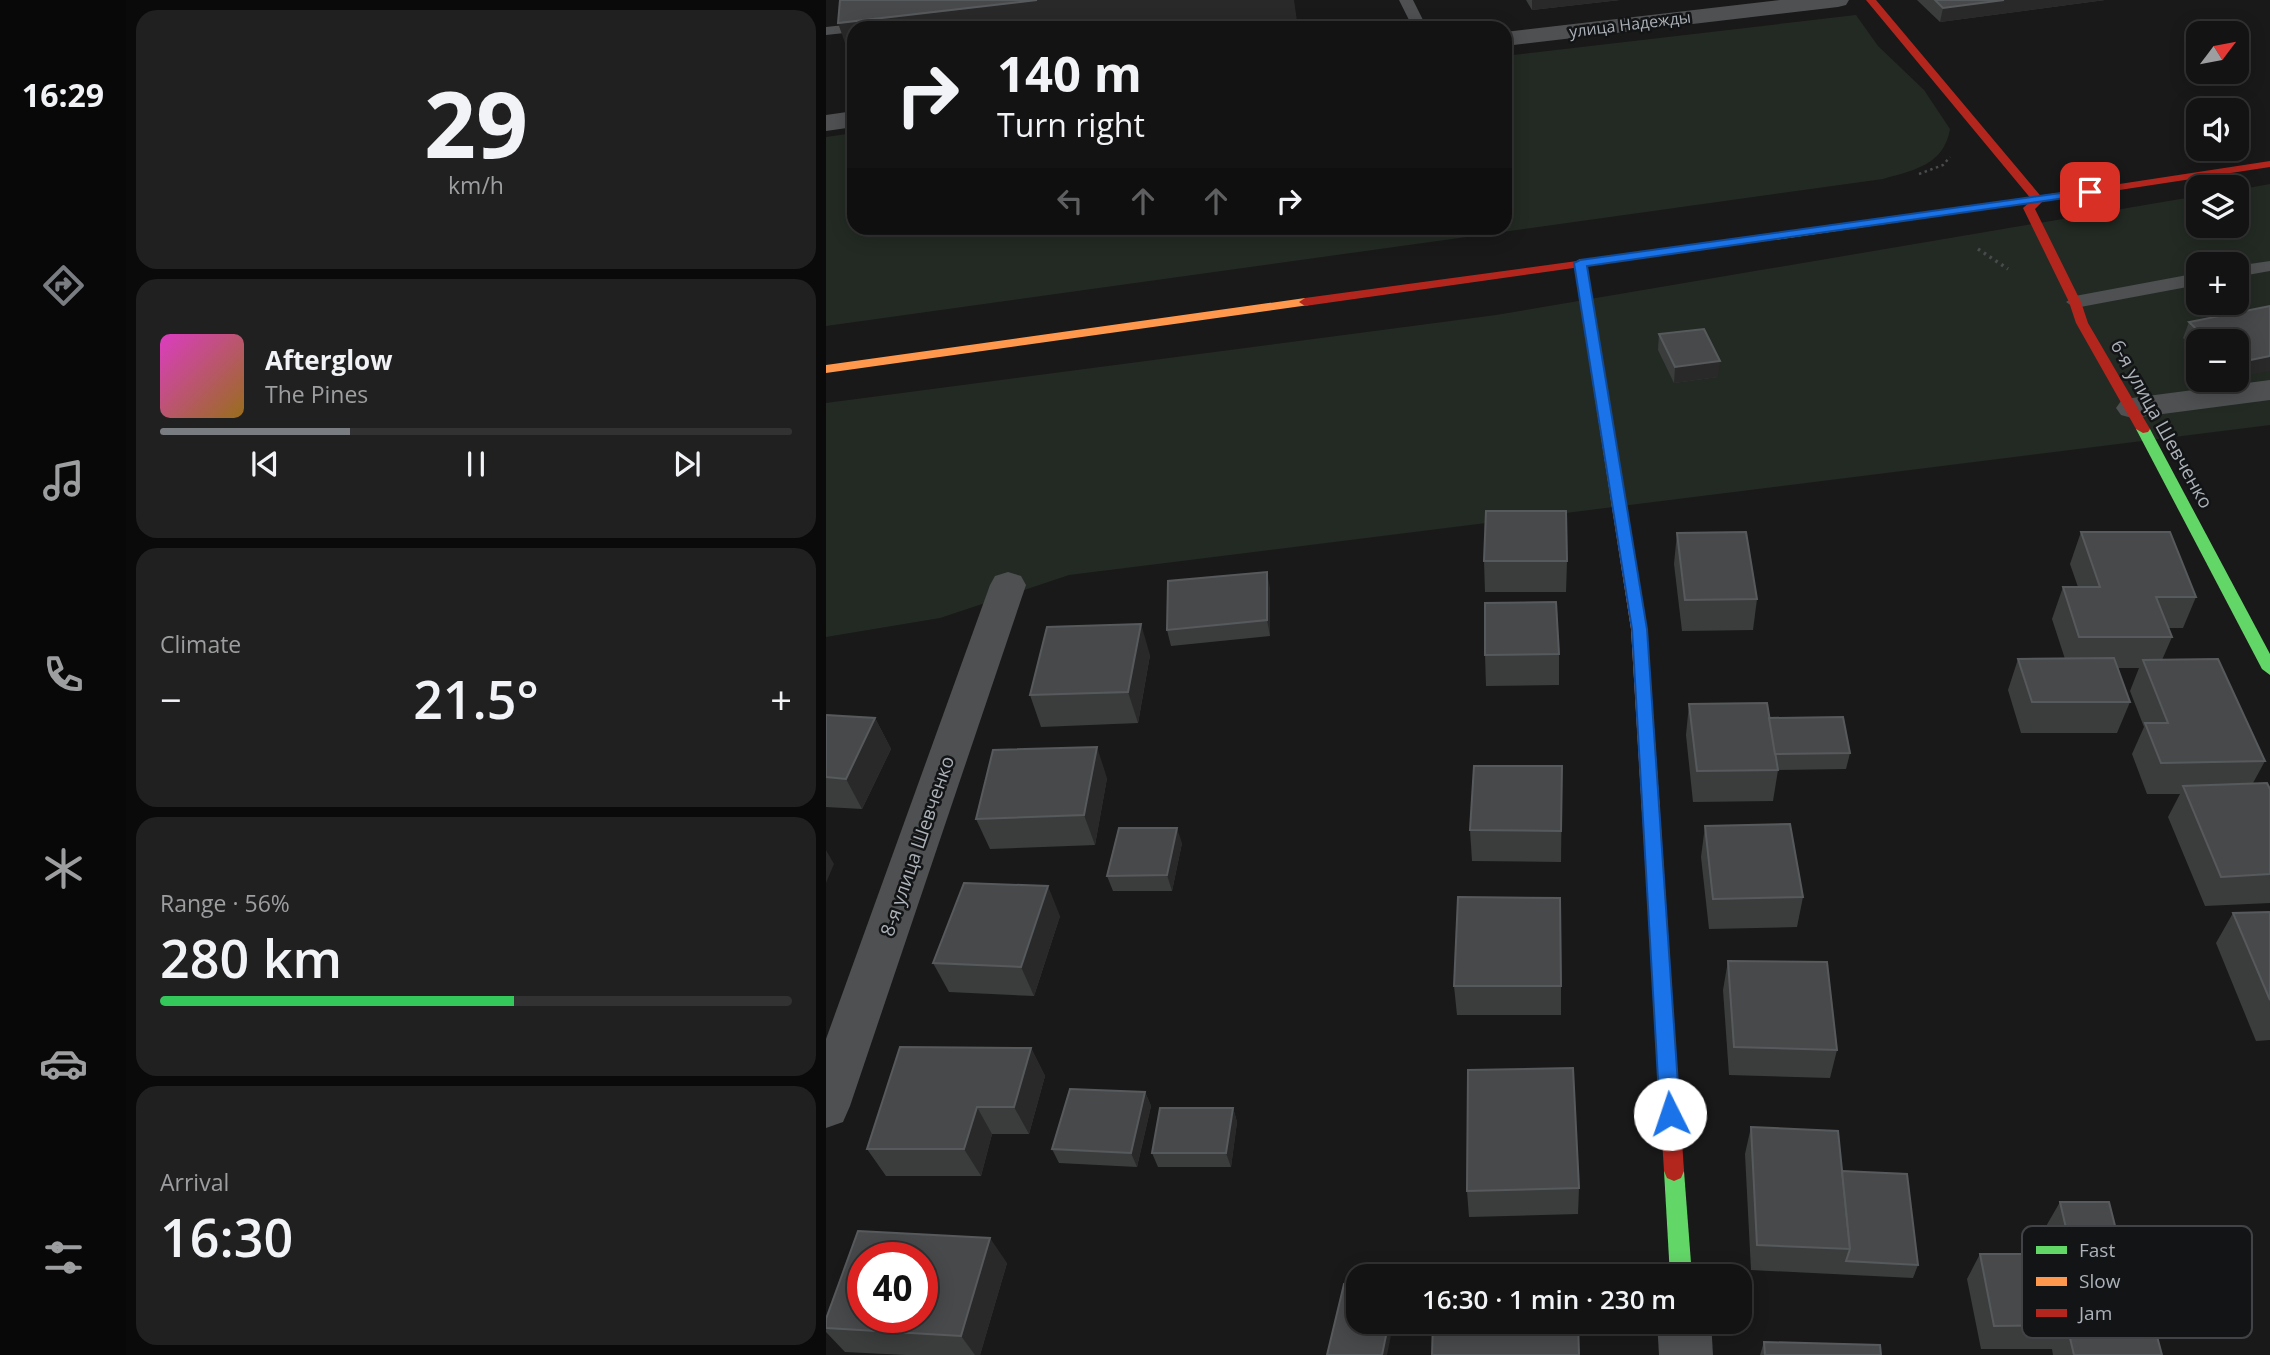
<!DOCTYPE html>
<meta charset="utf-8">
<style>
body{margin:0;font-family:"Open Sans",sans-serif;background:#202021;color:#f1f3f6;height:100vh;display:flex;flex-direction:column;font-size:26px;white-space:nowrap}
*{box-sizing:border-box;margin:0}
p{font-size:23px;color:#9d9ea0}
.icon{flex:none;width:38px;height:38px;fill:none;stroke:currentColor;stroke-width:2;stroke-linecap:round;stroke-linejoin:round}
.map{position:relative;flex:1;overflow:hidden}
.details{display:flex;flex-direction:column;gap:10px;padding:10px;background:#0a0a0a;width:700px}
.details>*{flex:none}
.guide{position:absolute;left:21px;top:21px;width:665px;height:214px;border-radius:21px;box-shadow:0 4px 18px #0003,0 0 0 2px #323233;background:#131313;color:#f1f3f6;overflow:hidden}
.needle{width:46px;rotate:58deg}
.controls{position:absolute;left:1360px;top:21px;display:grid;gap:14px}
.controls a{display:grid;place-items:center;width:63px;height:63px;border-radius:14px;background:#131313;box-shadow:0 4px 18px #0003,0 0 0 2px #323233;font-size:35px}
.speed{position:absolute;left:21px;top:1242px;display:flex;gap:14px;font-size:35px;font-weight:700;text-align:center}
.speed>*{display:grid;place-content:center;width:91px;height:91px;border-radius:50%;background:#131313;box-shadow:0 4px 18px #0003,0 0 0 2px #323233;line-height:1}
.speed .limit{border:10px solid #d22;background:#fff;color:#111}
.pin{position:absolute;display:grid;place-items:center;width:60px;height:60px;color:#fff;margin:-30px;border-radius:14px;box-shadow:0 4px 10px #0006}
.me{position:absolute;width:77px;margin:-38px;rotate:356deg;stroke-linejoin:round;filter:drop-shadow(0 0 5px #0008)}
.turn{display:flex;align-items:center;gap:24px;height:147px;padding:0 35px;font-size:32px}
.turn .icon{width:91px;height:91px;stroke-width:2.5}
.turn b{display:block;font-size:49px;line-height:60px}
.lanes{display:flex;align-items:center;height:66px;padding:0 35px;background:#0003;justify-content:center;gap:35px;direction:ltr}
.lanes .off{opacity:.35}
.big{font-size:52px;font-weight:600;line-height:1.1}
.details .tile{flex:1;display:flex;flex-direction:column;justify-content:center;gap:10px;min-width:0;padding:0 24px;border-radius:21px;background:#202021}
.details .dial{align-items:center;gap:0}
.dial b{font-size:91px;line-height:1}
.song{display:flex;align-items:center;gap:21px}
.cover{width:84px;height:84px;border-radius:10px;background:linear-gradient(135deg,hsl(310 70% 55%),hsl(40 70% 35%))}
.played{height:7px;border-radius:4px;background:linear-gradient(90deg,#797c81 30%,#323233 30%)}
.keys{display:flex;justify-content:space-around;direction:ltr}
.heat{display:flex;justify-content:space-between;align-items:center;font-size:38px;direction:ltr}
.charge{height:10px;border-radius:5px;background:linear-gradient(90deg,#34c759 56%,#323233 0)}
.trip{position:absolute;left:520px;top:1264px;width:406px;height:70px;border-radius:21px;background:#131313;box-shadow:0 4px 18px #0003,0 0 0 2px #323233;font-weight:600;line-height:70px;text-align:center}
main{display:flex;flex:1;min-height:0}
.tab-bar{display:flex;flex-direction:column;width:126px;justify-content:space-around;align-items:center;background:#080808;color:#9d9ea0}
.tab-bar .icon{width:49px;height:49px}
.tab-bar .on{color:#797c81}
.tab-bar b{font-size:32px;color:#f1f3f6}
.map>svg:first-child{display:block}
</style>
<main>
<nav class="tab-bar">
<b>16:29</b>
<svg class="icon on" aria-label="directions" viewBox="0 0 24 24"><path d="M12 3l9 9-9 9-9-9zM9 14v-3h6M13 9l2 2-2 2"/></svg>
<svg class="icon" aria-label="music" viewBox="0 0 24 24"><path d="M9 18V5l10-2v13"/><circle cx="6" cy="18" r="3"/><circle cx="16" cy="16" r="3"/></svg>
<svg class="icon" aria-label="phone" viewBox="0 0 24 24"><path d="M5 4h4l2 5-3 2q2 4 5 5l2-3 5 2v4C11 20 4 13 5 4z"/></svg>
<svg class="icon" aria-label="climate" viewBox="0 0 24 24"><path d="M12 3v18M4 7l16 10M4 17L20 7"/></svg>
<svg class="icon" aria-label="car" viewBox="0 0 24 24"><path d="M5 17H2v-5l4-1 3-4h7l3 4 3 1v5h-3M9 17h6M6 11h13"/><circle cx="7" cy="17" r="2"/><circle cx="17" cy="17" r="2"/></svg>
<svg class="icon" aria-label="filters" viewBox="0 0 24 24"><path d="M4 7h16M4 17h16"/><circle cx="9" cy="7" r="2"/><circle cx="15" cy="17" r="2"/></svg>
</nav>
<section class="details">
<div class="tile dial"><b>29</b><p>km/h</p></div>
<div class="tile">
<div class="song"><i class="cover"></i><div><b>Afterglow</b><p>The Pines</p></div></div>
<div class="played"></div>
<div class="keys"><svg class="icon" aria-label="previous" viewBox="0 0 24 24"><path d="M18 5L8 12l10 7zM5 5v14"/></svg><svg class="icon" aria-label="pause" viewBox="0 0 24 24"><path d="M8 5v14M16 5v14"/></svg><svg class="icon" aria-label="next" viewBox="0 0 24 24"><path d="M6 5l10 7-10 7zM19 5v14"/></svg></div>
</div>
<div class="tile"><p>Climate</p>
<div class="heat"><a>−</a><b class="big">21.5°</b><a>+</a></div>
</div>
<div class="tile"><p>Range · 56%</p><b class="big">280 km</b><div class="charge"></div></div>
<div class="tile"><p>Arrival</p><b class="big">16:30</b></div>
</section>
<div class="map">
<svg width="1444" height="1355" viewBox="0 0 1444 1355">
<rect width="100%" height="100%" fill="#191919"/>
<g fill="#232a23" fill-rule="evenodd">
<path d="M 1030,15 L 1052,46 L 1098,90 L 1124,129 C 1118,165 1088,170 1057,179 L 0,326 L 0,137 L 28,133 L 28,228 L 679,228 L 679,56 Z"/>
<path d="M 1444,184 L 1444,425 L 243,575 L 114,618 L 0,637 L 0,403 L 670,315 L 1372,196 L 1372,226 L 1410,226 L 1411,190 ZM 1372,264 L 1410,264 L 1410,303 L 1372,303 ZM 1372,341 L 1410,341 L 1410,380 L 1372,380 Z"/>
</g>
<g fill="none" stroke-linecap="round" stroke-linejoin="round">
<polyline stroke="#494b4d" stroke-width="2.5" stroke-dasharray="2.5 3.5" stroke-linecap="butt" points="1093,174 1117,165 1124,157"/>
<polyline stroke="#494b4d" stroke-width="3.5" stroke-dasharray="2.5 4.5" stroke-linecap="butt" points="1152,249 1182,269"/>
<g fill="#4e5052" fill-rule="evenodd">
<polygon points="573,0 587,0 601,28 587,28"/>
<polygon points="46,22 51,23 52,28 28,28 28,32 0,35 0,27"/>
<polygon points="1444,261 1444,271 1410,277 1410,266"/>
<polygon points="1372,273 1372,285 1249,308 1240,302 1249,296"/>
</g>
<g fill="#4e5052" fill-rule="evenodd">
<polygon points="954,0 1023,0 1020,5 1012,7 679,46 679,32"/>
<polygon points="28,111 28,127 0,131 0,115"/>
<polygon points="1444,380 1444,400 1306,418 1295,415 1290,408 1295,401 1306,398"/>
<polygon points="182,572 195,576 200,585 24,1106 17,1122 0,1128 0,1039 164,585 169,576"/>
<polygon points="831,1321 885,1321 887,1355 833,1355"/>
</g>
<g fill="#63d668" fill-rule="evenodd">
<polygon points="1287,185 1291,186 1291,190 949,240 943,237 949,234"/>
<polygon points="1317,425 1324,429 1444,654 1444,675 1436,669 1310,429"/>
<polygon points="848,1161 855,1164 858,1171 866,1276 844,1276 838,1171 841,1164"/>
</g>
<g fill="#ff974d" fill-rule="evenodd">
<polygon points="754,259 760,263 821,629 834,812 831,817 825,819 819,817 816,812 805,629 748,263"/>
<polygon points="479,298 483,299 483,305 0,373 0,365"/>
</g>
<g fill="#b3261e" fill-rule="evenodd">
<polygon points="1040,0 1050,0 1218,200 1209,209 1255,302 1262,323 1324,429 1322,432 1317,433 1310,429 1250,323 1243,302 1197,208 1206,200"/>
<polygon points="1444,161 1444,167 1287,191 1281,188 1287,185"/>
<polygon points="949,234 955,237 953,239 479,306 473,302 479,298"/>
<polygon points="825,805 831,807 834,812 858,1171 855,1178 848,1181 841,1178 838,1171 816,812 819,807"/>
</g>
</g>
<g fill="#3b3d3d">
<polygon points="700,0 794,0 706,10"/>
<polygon points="1091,0 1279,0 1114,22"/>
<polygon points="1444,306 1410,341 1372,341 1372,352 1357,338 1363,322"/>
<polygon points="833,334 892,377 848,383 832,350"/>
<polygon points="1255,532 1370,597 1357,628 1343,628 1346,637 1336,660 1439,761 1427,783 1444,789 1444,903 1379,906 1342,817 1354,794 1321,794 1306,754 1318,727 1304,691 1313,668 1292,668 1304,702 1291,733 1195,733 1182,690 1192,659 1239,659 1226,619 1237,587 1252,587 1244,564"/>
<polygon points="851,533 931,599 927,630 856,631 848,564"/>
<polygon points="658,561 741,561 740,592 659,592"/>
<polygon points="444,588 444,636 345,646 341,630"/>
<polygon points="733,654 733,685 660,686 659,655"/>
<polygon points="324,655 312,723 215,727 204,695"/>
<polygon points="863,704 943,718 1024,753 1020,769 952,770 947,801 867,802 860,735"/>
<polygon points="0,715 49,718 65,749 36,809 0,807"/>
<polygon points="736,766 735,862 646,861 644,830"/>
<polygon points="281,778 269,845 164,849 150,819"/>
<polygon points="879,826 977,897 971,927 883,929 875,857"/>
<polygon points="356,843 346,891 287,891 281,876"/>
<polygon points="1444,912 1444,1040 1430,1041 1390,943 1407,913"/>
<polygon points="234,916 208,996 123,992 107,963"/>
<polygon points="902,961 1011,1050 1004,1078 903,1075 897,990"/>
<polygon points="628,986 735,986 735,1015 631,1015"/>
<polygon points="205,1048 219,1076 203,1134 166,1134 155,1176 60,1176 41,1149"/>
<polygon points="319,1092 325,1106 311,1167 233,1163 226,1149"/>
<polygon points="407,1108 411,1122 405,1167 332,1167 326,1153"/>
<polygon points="925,1127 1016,1171 1092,1265 1087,1278 925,1270 919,1154"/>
<polygon points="753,1188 752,1214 643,1217 641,1191"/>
<polygon points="1234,1202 1300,1269 1336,1355 1227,1355 1226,1349 1155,1349 1141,1279 1154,1254 1225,1254 1219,1228"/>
<polygon points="181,1263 154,1355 80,1355 19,1352 0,1332 0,1319"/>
<polygon points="938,1342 1055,1355 934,1355"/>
</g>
<g fill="#292929">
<polygon points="211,0 468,0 472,28 28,28 28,69 12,23"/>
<polygon points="706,0 794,0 706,10"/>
<polygon points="1178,0 1279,0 1114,22 1117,8"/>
<polygon points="1444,356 1444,371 1410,377 1410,363"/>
<polygon points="894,361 892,377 848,383 849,367"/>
<polygon points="441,572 444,588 444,636 441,620"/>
<polygon points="315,624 324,655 312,723 302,692"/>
<polygon points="49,718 65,749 36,809 20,779"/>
<polygon points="271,747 281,778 269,845 258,815"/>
<polygon points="351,828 356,843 346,891 341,875"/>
<polygon points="0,850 8,864 0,883"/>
<polygon points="222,886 234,916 208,996 195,967"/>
<polygon points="205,1048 219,1076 203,1134 188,1107"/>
<polygon points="319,1092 325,1106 311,1167 305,1153"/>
<polygon points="151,1107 166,1134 155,1176 138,1149"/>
<polygon points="407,1108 411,1122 405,1167 400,1153"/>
<polygon points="164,1238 181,1263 154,1355 149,1355 135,1336"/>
<polygon points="563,1321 568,1321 561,1355 556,1355"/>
</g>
<g fill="#48494b" stroke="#575a5c" stroke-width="2" fill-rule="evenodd">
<polygon points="14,0 211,0 12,23"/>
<polygon points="1109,0 1178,0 1117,8"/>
<polygon points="1444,306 1444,356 1410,363 1410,341 1383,341 1363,322"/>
<polygon points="878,329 894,361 849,367 833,334"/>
<polygon points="660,511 740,511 741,561 658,561"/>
<polygon points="920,532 931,599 859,600 851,533"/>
<polygon points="1255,532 1344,532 1370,597 1330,597 1346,637 1253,637 1237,587 1274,587"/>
<polygon points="441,572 441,620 341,630 342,581"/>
<polygon points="730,602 733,654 659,655 659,603"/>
<polygon points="315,624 302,692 204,695 221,627"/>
<polygon points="1288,658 1304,702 1206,702 1192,659"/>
<polygon points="1392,659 1439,761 1335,763 1319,723 1342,723 1317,660"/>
<polygon points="941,703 952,770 871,771 863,704"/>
<polygon points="0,715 49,718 20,779 0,777"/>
<polygon points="1017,717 1024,753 949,754 943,718"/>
<polygon points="271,747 258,815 150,819 167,750"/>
<polygon points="648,766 736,766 735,831 644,830"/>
<polygon points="1441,783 1444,789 1444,874 1395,877 1357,786"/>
<polygon points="964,824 977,897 887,899 879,826"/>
<polygon points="293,828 351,828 341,875 281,876"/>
<polygon points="138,883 222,886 195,967 107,963"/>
<polygon points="632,897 734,898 735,986 628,986"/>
<polygon points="1444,912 1444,1000 1407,913"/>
<polygon points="902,961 1001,962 1011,1050 908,1047"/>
<polygon points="74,1047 205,1048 188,1107 151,1107 138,1149 41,1149"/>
<polygon points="747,1068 753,1188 641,1191 642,1070"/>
<polygon points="244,1089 319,1092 305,1153 226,1149"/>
<polygon points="334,1108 407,1108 400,1153 326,1153"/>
<polygon points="925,1127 1012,1131 1024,1249 931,1245"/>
<polygon points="1016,1171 1081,1174 1092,1265 1020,1261 1024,1249"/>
<polygon points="1234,1202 1283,1202 1300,1269 1313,1269 1336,1355 1248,1355 1241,1325 1168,1326 1154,1254 1246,1254"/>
<path d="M 32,1231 L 164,1238 L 135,1336 L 0,1328 L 0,1319 ZM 37,1258 L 96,1258 L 96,1318 L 37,1318 Z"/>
<polygon points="518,1284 532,1286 532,1321 563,1321 556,1355 501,1355"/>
<polygon points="607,1321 752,1321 753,1355 606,1355"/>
<polygon points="938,1342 1054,1345 1055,1355 939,1355"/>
</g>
<polygon fill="#1a73e8" stroke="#114b97" stroke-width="2" points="1264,189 1267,190 1267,194 761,266 821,629 854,1114 852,1121 844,1123 837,1121 834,1114 806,629 748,263 754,260"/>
<g text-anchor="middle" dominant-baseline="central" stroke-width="5" stroke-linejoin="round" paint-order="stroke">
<g font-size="16" fill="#acb2b9" stroke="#131415">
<text transform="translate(804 24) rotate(-7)">улица Надежды</text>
</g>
<g font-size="19" fill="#acb2b9" stroke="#131415">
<text transform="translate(1336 424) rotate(61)">6-я улица Шевченко</text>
<text transform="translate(91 846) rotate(-71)">8-я улица Шевченко</text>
</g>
</g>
<rect x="1196" y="1226" width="230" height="112" rx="10" fill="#131415" stroke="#414346" stroke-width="2"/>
<rect x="1210" y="1246" width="31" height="8" fill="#63d668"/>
<rect x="1210" y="1277" width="31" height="9" fill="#ff974d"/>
<rect x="1210" y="1309" width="31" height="8" fill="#b3261e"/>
<g font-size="19" fill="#acb2b9">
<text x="1253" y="1257">Fast</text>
<text x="1253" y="1288">Slow</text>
<text x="1253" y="1320">Jam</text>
</g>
</svg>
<div class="controls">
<a><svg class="needle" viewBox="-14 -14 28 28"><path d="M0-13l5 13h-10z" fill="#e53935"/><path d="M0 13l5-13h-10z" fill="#9d9ea0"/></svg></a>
<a><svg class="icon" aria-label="sound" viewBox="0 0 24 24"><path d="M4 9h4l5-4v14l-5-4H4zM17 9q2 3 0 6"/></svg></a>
<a><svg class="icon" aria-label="layers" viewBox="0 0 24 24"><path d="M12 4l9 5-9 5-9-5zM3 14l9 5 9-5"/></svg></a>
<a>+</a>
<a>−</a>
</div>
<div class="speed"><div class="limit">40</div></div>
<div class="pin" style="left:1264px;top:192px;background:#d93025"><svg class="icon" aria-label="arrive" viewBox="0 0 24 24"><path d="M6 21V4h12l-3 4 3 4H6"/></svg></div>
<svg class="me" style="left:844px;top:1114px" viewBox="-20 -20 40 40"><circle r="19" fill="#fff"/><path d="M0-13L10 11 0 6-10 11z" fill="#1a73e8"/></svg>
<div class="trip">16:30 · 1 min · 230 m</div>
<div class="guide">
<div class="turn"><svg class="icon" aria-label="right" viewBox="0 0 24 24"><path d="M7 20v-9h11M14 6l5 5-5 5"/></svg><div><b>140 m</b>Turn right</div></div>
<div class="lanes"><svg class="icon off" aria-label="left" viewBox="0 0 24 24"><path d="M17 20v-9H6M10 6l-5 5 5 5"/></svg><svg class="icon off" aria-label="ahead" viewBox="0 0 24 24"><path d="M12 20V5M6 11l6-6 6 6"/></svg><svg class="icon off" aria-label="ahead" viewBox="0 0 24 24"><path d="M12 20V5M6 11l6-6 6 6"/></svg><svg class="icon" aria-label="right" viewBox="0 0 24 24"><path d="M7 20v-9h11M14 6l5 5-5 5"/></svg></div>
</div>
</div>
</main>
